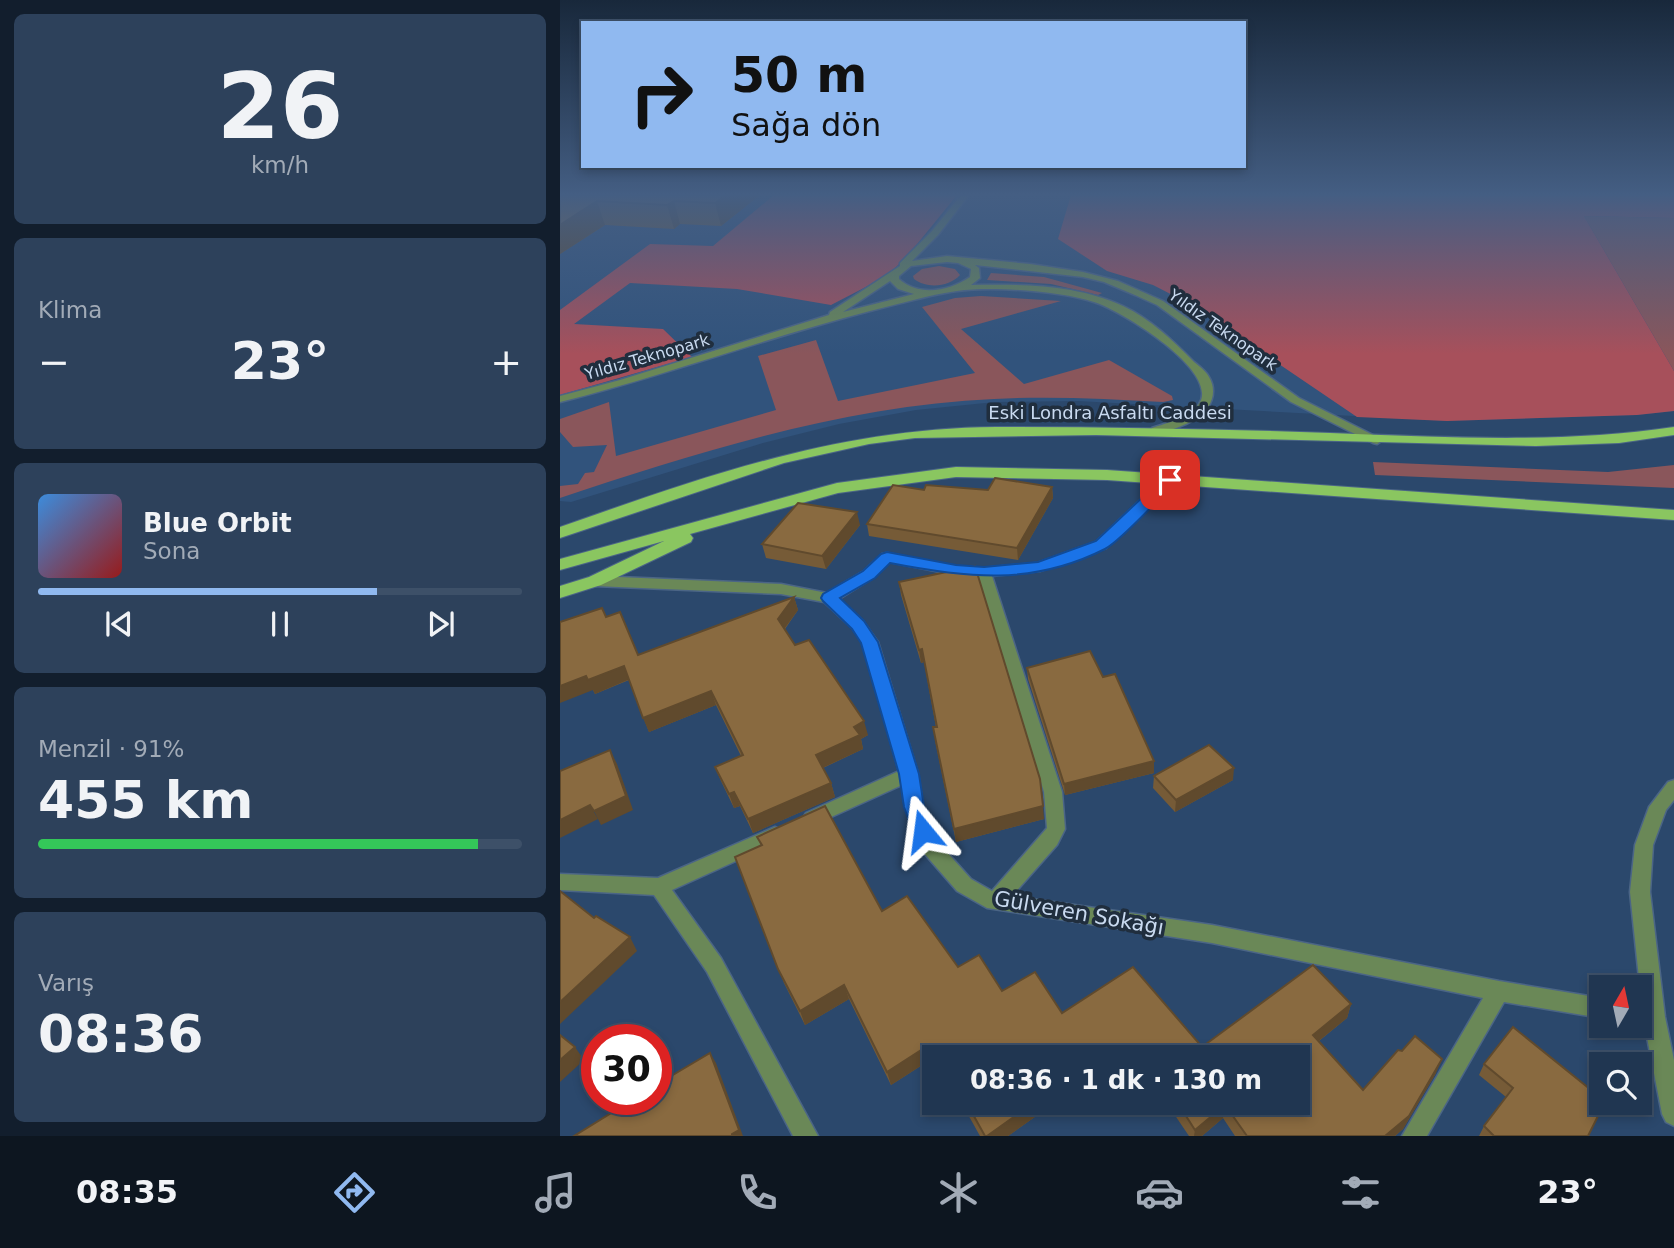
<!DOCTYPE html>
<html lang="tr">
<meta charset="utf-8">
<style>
body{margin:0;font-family:"DejaVu Sans",sans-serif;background:#2d415b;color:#f1f3f6;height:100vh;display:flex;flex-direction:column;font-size:26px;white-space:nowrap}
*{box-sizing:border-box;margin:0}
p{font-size:23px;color:#a2abb7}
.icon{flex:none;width:38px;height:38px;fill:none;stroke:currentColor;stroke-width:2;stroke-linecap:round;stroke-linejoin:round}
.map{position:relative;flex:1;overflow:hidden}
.sheet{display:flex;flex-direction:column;gap:14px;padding:14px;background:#121e2d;width:560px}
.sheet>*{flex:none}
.hud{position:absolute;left:21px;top:21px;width:665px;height:147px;border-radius:0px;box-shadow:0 4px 10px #0003,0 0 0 2px #3d5068;background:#90b9f0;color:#111;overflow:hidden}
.needle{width:46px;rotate:9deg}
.tools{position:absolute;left:1029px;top:975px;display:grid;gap:14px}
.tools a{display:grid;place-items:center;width:63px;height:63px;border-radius:0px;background:#203651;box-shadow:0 4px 10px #0003,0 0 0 2px #3d5068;font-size:35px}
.speed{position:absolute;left:21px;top:1024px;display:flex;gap:14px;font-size:35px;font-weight:700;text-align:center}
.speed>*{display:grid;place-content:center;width:91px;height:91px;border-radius:50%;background:#203651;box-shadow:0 4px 10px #0003,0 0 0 2px #3d5068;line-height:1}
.speed .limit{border:10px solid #d22;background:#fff;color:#111}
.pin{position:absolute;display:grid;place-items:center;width:60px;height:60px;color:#fff;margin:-30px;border-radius:14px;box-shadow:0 4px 10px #0006}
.me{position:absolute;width:77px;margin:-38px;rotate:344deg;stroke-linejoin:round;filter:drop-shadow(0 0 5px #0008)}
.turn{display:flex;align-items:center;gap:24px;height:147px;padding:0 35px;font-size:32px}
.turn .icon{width:91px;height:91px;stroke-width:2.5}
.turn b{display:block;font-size:49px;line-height:60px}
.big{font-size:52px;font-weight:600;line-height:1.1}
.sheet .widget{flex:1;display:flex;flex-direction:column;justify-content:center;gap:10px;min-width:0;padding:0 24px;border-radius:10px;background:#2d415b}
.sheet .dial{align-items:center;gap:0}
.dial b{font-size:91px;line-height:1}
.song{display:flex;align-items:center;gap:21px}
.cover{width:84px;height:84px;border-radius:10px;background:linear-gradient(135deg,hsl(210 70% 55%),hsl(0 70% 35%))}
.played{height:7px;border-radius:4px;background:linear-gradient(90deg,#90b9f0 70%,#3d5068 70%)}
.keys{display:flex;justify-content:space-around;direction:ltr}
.heat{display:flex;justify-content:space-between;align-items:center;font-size:38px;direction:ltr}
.charge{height:10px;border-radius:5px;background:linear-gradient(90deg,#34c759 91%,#3d5068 0)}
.trip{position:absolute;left:362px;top:1045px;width:388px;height:70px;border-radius:0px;background:#203651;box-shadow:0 4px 10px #0003,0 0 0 2px #3d5068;font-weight:600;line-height:70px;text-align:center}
.dock{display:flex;height:112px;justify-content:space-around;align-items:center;background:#0d1620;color:#a2abb7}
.dock .icon{width:49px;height:49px}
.dock .on{color:#90b9f0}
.dock b{font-size:32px;color:#f1f3f6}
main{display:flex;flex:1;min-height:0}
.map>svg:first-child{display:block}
</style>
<main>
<section class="sheet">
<div class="widget dial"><b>26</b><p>km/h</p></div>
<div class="widget"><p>Klima</p>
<div class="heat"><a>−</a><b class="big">23°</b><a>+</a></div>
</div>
<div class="widget">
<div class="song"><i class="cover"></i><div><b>Blue Orbit</b><p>Sona</p></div></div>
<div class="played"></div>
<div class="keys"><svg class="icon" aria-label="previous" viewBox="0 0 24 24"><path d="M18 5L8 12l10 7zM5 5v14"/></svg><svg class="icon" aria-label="pause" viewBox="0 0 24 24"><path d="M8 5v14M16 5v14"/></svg><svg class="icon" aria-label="next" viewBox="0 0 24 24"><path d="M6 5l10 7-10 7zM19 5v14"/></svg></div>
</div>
<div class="widget"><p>Menzil · 91%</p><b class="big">455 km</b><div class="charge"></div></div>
<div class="widget"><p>Varış</p><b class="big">08:36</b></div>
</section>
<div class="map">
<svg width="1114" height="1136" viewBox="0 0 1114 1136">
<rect width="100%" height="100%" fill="#2b486c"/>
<polygon fill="#31537c" points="0,195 1114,195 1114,411 1077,415 887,421 518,401 435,402 356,410 279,424 203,443 11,502 0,501"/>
<g fill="#8a565b">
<polygon points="1024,216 1114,218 1114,371"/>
<path d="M 379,266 L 395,269 L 400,275 C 389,287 367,289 354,279 L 353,276 L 362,269 Z"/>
<polygon points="431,273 484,277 542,293 538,295 491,284 427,280"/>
<path d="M 421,296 L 501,301 L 401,329 L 464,384 L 549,360 L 612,396 L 613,400 L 603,402 C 547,399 490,396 434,399 C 288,405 137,452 0,498 L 0,486 L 18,484 L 25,473 L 34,472 L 47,445 L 13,447 L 0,432 L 0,419 L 49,402 L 56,456 L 216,410 L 198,356 L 256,340 L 278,401 L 415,373 L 362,307 L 395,298 Z"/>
<polygon points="813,462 1048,472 1114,465 1114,488 815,475"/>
</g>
<g fill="#a7505b">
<polygon points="214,195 397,195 349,254 327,276 271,305 177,289 70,283 14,324 103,329 132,357 0,395 0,310 90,244 153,246"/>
<polygon points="511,195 1114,195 1114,218 1024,216 1114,371 1114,411 1077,415 887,421 797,417 632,305 593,285 547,271 498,239"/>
</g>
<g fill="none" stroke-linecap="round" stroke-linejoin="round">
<g stroke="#4b6586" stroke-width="3">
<g id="minor">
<path d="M 401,195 L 409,195 L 378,235 L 352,261 L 387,256 L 470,264 L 523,272 L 558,281 L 603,301 L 739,398 L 823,440 L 817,444 L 813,443 L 731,402 L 597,305 L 575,295 L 544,282 L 523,277 L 415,265 L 419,268 L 420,278 L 411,285 C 461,284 516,284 563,306 C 591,319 612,340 634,362 C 639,366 646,371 649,377 C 658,392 651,409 637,418 C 626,425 605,434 592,432 L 592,428 C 607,423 629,418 639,404 C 661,371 560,310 534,302 C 501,291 432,286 397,291 C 368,295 339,304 310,311 C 205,338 104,376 0,402 L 0,396 L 60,380 L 269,315 L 270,312 L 340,266 L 340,263 L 372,231 ZM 387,262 L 398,263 L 411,269 L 410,277 C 390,291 359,297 339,279 L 339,276 L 351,266 ZM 330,281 L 338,289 L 354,294 L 283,312 Z"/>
<path d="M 610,475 L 614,476 L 616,479 L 614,482 L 546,548 L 480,571 L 432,576 L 502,792 L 505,829 L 497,845 L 452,896 L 652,925 L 939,981 L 1041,998 L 1041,1018 L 944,1002 L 867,1136 L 842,1136 L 923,998 L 652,943 L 427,908 L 397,891 L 363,852 L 345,807 L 342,785 L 258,823 L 252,826 L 246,823 L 243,818 L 246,813 L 339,771 L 303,643 L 293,629 L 264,602 L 221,594 L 35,586 L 28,581 L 35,576 L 221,584 L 267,593 L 304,571 L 322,554 L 327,553 L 396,567 L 424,568 L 478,563 L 536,542 L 606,476 ZM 330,562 L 396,575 L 418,576 L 484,792 L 487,828 L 432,891 L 411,879 L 377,841 L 363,807 L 358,774 L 318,642 L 303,621 L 279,599 L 314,577 Z"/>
<polygon points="1114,780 1114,800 1106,810 1093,845 1090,892 1105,1017 1114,1060 1114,1126 1106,1122 1102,1114 1083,1017 1070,892 1075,845 1089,807 1108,782"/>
<polygon points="215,827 222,830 224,835 222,840 112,890 161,958 258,1136 233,1136 147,972 94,895 0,890 0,874 98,878"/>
</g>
</g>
<g stroke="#4b6586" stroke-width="2">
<g id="primary">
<path d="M 436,427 C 548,427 659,429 770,433 C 884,437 1001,444 1114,427 L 1114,435 L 1059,443 L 976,446 L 536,435 L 355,438 L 309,444 L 224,463 L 0,538 L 0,527 C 146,476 279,428 436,427 Z"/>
<polygon points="396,467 547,470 1114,510 1114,520 547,480 396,477 278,493 130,534 133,538 131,542 41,585 0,598 0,586 29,577 104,541 0,570 0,559 277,483"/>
</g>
</g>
<use href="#minor" fill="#6a8857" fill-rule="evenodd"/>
<use href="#primary" fill="#8ac660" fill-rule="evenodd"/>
</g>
<g fill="#765b37">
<polygon points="0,195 200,195 161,226 120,224 114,229 45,225 0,254"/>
<polygon points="492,487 493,498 458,560 309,536 307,524 364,490 428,490"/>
<polygon points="300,525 266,569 206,558 202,544"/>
<polygon points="339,582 484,819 396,842 375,740 376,727 364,662 361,663 341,595"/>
<polygon points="234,597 238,610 225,629 235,645 308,735 301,739 303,749 263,768 271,783 275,797 193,833 180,806 174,808 161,781 155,767 181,756 156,705 89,732 69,680 35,694 33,690 46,617 78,655"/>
<polygon points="467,668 594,761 594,773 505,795 468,679"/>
<polygon points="594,776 673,780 615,812 593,788"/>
<polygon points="197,837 322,911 398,967 442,991 502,1013 642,1047 791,1004 787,1018 759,1041 803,1090 876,1073 843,1129 835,1136 675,1136 663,1118 642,1136 629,1136 606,1102 738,1102 738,1057 374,1057 374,1070 370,1060 331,1085 289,999 245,1025 224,983 175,857 201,846"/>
<polygon points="924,1064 1028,1136 919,1136 924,1126 946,1097 919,1075"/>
<polygon points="401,1102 496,1102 448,1136 420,1136"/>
</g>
<g fill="#604a2d">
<polygon points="166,195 200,195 161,226 155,203"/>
<polygon points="37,201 45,225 0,254 0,225"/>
<polygon points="114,201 120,224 114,229 107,205"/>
<polygon points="492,487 493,498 458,560 457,548"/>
<polygon points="297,512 300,525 266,569 262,556"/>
<polygon points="234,597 238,610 222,632 218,619"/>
<polygon points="362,649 364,662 361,663 359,650"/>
<polygon points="64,666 70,679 35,694 33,690 0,703 0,686 26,676"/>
<polygon points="151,691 156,705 89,732 83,718"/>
<polygon points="304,721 308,735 301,739 303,749 260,769 256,755 294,727"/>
<polygon points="50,750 57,764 73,810 41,825 34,811"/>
<polygon points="594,761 594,773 505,795 504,784"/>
<polygon points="674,768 673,780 615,812 616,800"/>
<polygon points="271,783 275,797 193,833 188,819"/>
<polygon points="174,792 180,806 174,808 169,794"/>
<polygon points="30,805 38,819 0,838 0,820"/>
<polygon points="483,806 484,819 396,842 394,829"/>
<polygon points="70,937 77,951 0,1024 0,1002"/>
<polygon points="284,985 289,999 245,1025 240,1011"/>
<polygon points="791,1004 787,1018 750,1048 753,1035"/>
<polygon points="15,1047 24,1060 0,1082 0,1060"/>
<polygon points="366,1047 370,1060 331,1085 327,1072"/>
<polygon points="550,1051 550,1057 541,1057"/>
<polygon points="150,1053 156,1063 183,1136 172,1136"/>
<polygon points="882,1059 876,1073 843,1129 835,1136 825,1136"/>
<polygon points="475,1102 496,1102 448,1136 427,1136"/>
<polygon points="665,1105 663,1118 642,1136 634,1136 635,1130"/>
</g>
<g fill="#896a40" stroke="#604a2d" stroke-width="2">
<polygon points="0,195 166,195 155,203 114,201 107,205 37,201 0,225"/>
<polygon points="435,478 492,487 457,548 307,524 333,485 364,490 366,485 428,490"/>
<polygon points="238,503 297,512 262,556 202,544"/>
<polygon points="415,566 480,779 483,806 394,829 373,727 377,727 362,649 359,650 339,582"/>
<polygon points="234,597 218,619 235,645 249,640 304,721 294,727 300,735 256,755 271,783 188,819 174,792 169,794 155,767 183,755 151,691 83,718 64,666 28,680 26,676 0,686 0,622 42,608 46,617 60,612 78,655"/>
<polygon points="530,651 543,677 555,674 594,761 504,784 467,668"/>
<polygon points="649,745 674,768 616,800 594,776"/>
<polygon points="50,750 66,796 34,811 30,805 0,820 0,771"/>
<polygon points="265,806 322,911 347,896 398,967 419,955 442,991 475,972 502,1013 573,967 642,1047 753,965 791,1004 753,1035 803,1090 838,1050 842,1051 855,1036 882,1059 849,1116 825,1136 687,1136 665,1105 635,1130 617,1102 738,1102 738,1057 554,1057 550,1051 541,1057 374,1057 374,1062 366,1047 327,1072 284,985 240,1011 218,969 175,857 202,845 197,837"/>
<polygon points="0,891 34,918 36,916 70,937 0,1002"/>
<polygon points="953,1027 1041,1098 1041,1102 1045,1102 1028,1136 934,1136 924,1126 953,1088 924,1064"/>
<polygon points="0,1035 15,1047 0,1060"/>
<polygon points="150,1053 179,1130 172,1134 172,1136 14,1136 74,1099 96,1099 96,1085"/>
<polygon points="406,1102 475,1102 427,1136 425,1136"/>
</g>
<linearGradient id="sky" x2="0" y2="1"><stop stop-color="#18283b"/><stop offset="0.55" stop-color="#445e83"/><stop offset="1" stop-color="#445e83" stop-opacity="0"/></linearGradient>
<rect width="1114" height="354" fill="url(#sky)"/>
<path fill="#1a73e8" stroke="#114b97" stroke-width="2" d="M 610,475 L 617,480 L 615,483 C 599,498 562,540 545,549 C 472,586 407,578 330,563 L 315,578 L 280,598 L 304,621 L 318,642 L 359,774 L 364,807 L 373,831 L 370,837 L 363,840 L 355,837 L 344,807 L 339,774 L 301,643 L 292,629 L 263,601 L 261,598 L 263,594 L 303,571 L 321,554 L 327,552 L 396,565 L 424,567 L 478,562 L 536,541 L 605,476 Z"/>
<g text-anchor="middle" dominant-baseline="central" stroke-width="7" stroke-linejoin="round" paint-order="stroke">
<g font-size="16" fill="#c9daf0" stroke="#202e3e">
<text transform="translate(663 330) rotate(35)">Yıldız Teknopark</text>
<text transform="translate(87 357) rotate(-16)">Yıldız Teknopark</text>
</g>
<g font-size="18" fill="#c9daf0" stroke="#202e3e">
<text x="550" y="412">Eski Londra Asfaltı Caddesi</text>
</g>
<g font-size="21" fill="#c9daf0" stroke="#202e3e">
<text transform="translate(519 913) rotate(10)">Gülveren Sokağı</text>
</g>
</g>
</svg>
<div class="tools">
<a><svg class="needle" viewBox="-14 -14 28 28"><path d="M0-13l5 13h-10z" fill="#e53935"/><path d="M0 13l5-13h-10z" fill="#a2abb7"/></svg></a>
<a><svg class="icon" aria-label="search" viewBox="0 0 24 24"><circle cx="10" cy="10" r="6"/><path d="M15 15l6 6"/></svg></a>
</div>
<div class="speed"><div class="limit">30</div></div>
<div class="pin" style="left:610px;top:480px;background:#d93025"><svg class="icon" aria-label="arrive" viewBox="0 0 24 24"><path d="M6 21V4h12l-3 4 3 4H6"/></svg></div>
<svg class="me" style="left:363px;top:831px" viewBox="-20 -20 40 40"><path d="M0-17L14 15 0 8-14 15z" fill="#1a73e8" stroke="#fff" stroke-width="4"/></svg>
<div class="trip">08:36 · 1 dk · 130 m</div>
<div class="hud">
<div class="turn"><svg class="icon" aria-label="right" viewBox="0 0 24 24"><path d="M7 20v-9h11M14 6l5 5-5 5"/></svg><div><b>50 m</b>Sağa dön</div></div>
</div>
</div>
</main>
<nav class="dock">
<b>08:35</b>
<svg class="icon on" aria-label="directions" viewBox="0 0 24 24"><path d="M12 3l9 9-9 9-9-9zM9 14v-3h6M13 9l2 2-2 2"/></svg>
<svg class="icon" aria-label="music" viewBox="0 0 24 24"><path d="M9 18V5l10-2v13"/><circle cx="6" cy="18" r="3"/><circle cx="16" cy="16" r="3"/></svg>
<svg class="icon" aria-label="phone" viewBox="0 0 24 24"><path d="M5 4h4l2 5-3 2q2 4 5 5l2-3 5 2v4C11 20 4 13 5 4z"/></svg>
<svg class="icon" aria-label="climate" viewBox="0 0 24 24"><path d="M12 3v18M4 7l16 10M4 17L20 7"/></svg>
<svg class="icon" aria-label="car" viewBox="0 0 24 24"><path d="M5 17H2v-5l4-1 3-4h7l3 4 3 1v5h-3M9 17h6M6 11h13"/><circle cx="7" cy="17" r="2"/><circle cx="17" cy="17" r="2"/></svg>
<svg class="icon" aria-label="filters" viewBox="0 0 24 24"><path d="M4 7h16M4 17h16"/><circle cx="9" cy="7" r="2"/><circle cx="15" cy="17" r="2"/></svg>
<b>23°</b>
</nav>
